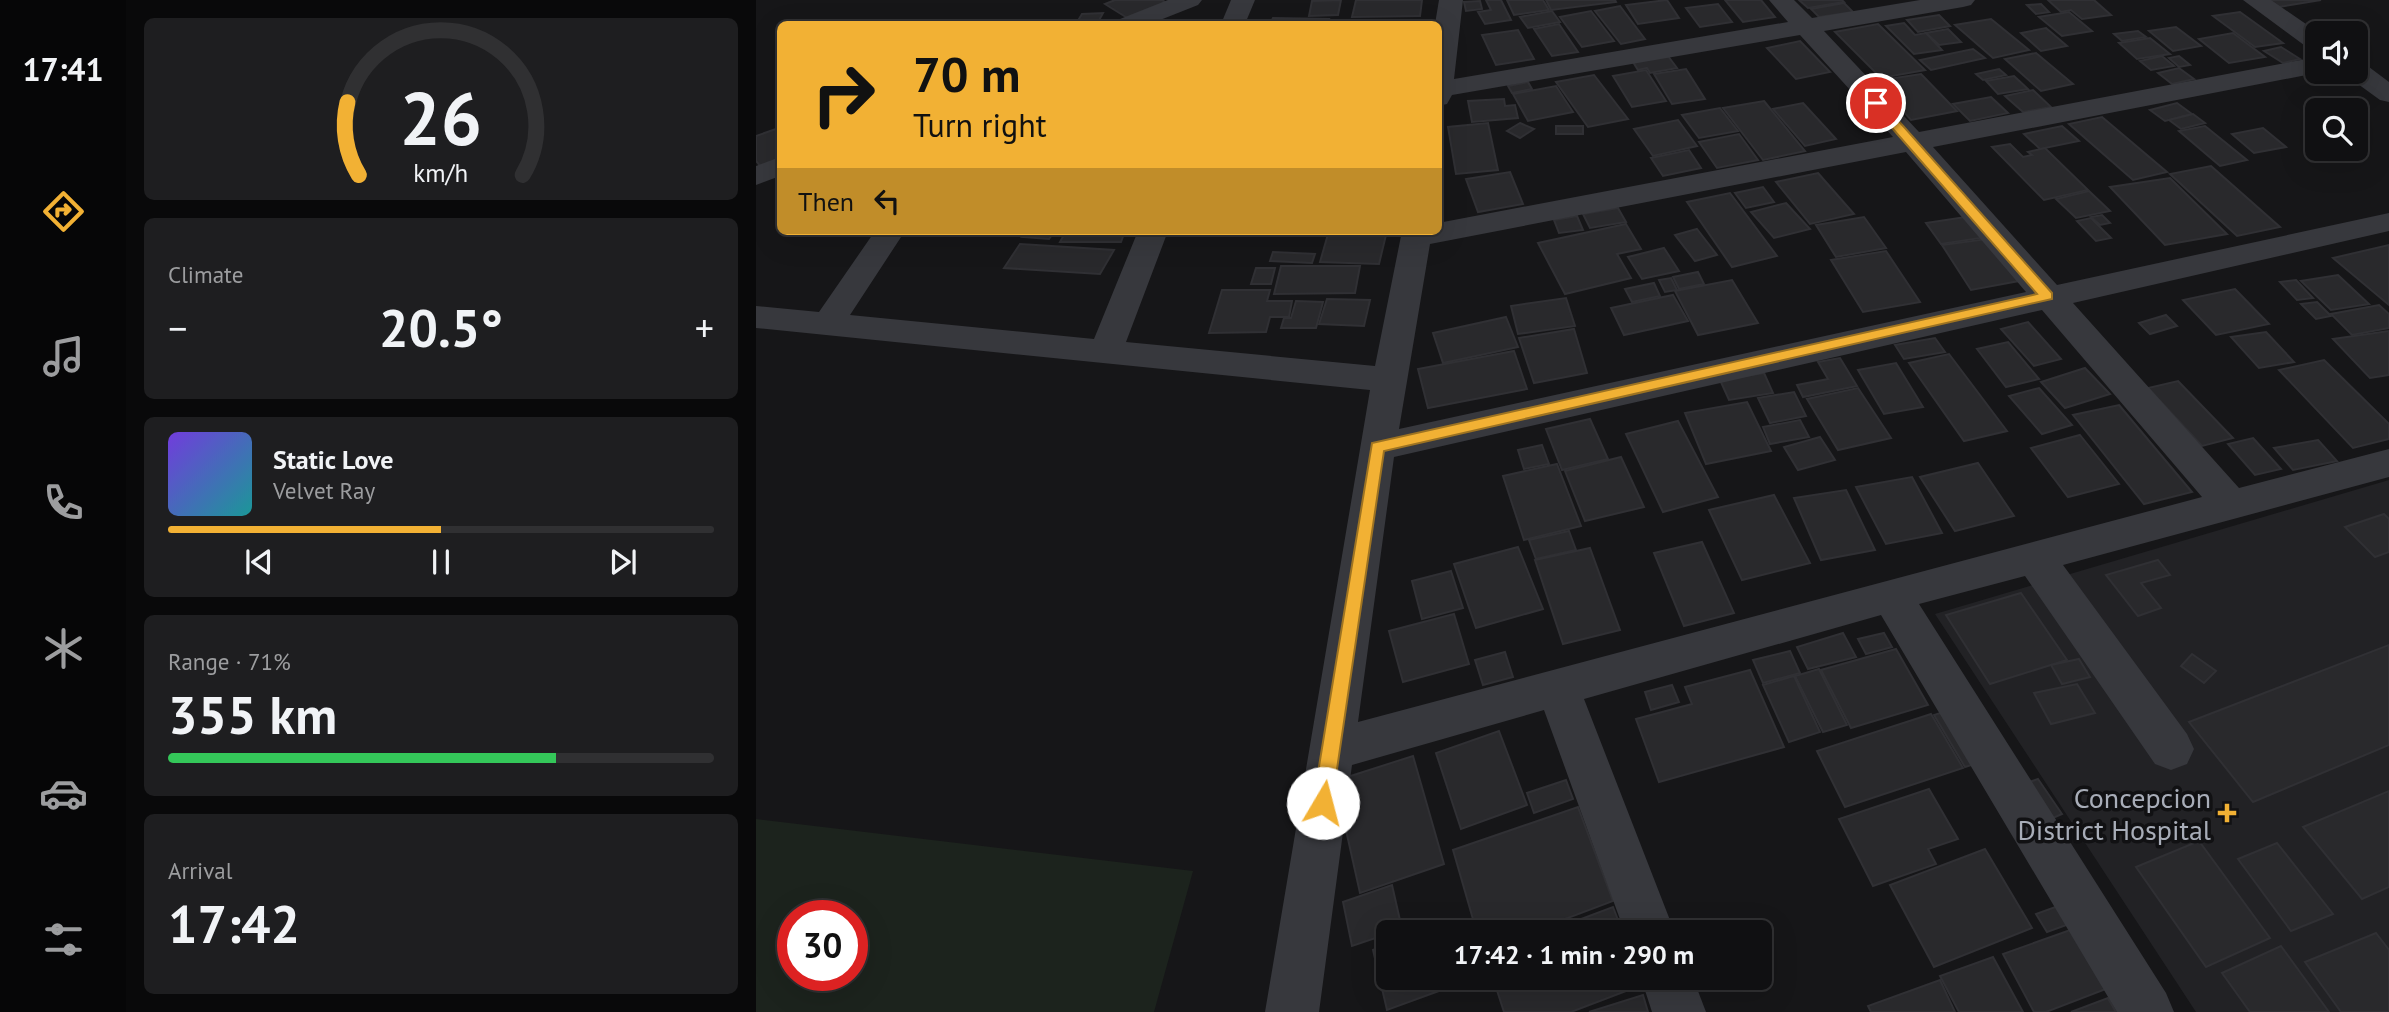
<!DOCTYPE html>
<meta charset="utf-8">
<style>
body{margin:0;font-family:"PT Sans",sans-serif;background:#1e1e20;color:#f1f3f6;height:100vh;display:flex;flex-direction:column;font-size:26px;white-space:nowrap}
*{box-sizing:border-box;margin:0}
p{font-size:23px;color:#9c9d9f}
.icon{flex:none;width:38px;height:38px;fill:none;stroke:currentColor;stroke-width:2;stroke-linecap:round;stroke-linejoin:round}
.map{position:relative;flex:1;overflow:hidden}
.panel{display:flex;flex-direction:column;gap:18px;padding:18px;background:#09090a;width:630px}
.panel>*{flex:none}
.banner{position:absolute;left:21px;top:21px;width:665px;height:214px;border-radius:10px;box-shadow:0 7px 28px #0002,0 0 0 2px #303032;background:#f2b134;color:#111;overflow:hidden}
.tools{position:absolute;left:1549px;top:21px;display:grid;gap:14px}
.tools a{display:grid;place-items:center;width:63px;height:63px;border-radius:10px;background:#101012;box-shadow:0 7px 28px #0002,0 0 0 2px #303032;font-size:35px}
.speed{position:absolute;left:21px;top:900px;display:flex;gap:14px;font-size:35px;font-weight:700;text-align:center}
.speed>*{display:grid;place-content:center;width:91px;height:91px;border-radius:50%;background:#101012;box-shadow:0 7px 28px #0002,0 0 0 2px #303032;line-height:1}
.speed .limit{border:10px solid #d22;background:#fff;color:#111}
.pin{position:absolute;display:grid;place-items:center;width:60px;height:60px;color:#fff;margin:-30px;border:4px solid #fff;border-radius:50%;box-shadow:0 2px 7px #0007}
.me{position:absolute;width:77px;margin:-38px;rotate:8deg;stroke-linejoin:round;filter:drop-shadow(0 0 5px #0008)}
.turn{display:flex;align-items:center;gap:24px;height:147px;padding:0 21px;font-size:32px}
.turn .icon{width:91px;height:91px;stroke-width:2.5}
.turn b{display:block;font-size:49px;line-height:60px}
.then{display:flex;align-items:center;height:66px;padding:0 21px;background:#0003;gap:14px;font-size:26px}
.big{font-size:52px;font-weight:700;line-height:1.1}
.panel .card{flex:1;display:flex;flex-direction:column;justify-content:center;gap:10px;min-width:0;padding:0 24px;border-radius:10px;background:#1e1e20}
.panel .dial{align-items:center;gap:0}
.dial svg{height:182px;overflow:visible;fill:none;stroke:#303032;stroke-width:7;stroke-linecap:round;text-anchor:middle}
.dial text{fill:#f1f3f6;stroke:none}
.song{display:flex;align-items:center;gap:21px}
.cover{width:84px;height:84px;border-radius:10px;background:linear-gradient(135deg,hsl(260 70% 55%),hsl(180 70% 35%))}
.played{height:7px;border-radius:4px;background:linear-gradient(90deg,#f2b134 50%,#303032 50%)}
.keys{display:flex;justify-content:space-around;direction:ltr}
.heat{display:flex;justify-content:space-between;align-items:center;font-size:38px;direction:ltr}
.charge{height:10px;border-radius:5px;background:linear-gradient(90deg,#34c759 71%,#303032 0)}
.trip{position:absolute;left:620px;top:920px;width:396px;height:70px;border-radius:10px;background:#101012;box-shadow:0 7px 28px #0002,0 0 0 2px #303032;font-weight:700;line-height:70px;text-align:center}
main{display:flex;flex:1;min-height:0}
.tabs{display:flex;flex-direction:column;width:126px;justify-content:space-around;align-items:center;background:#060607;color:#9c9d9f}
.tabs .icon{width:49px;height:49px}
.tabs .current{color:#f2b134}
.tabs b{font-size:32px;color:#f1f3f6}
.map>svg:first-child{display:block}
</style>
<main>
<nav class="tabs">
<b>17:41</b>
<svg class="icon current" aria-label="directions" viewBox="0 0 24 24"><path d="M12 3l9 9-9 9-9-9zM9 14v-3h6M13 9l2 2-2 2"/></svg>
<svg class="icon" aria-label="music" viewBox="0 0 24 24"><path d="M9 18V5l10-2v13"/><circle cx="6" cy="18" r="3"/><circle cx="16" cy="16" r="3"/></svg>
<svg class="icon" aria-label="phone" viewBox="0 0 24 24"><path d="M5 4h4l2 5-3 2q2 4 5 5l2-3 5 2v4C11 20 4 13 5 4z"/></svg>
<svg class="icon" aria-label="climate" viewBox="0 0 24 24"><path d="M12 3v18M4 7l16 10M4 17L20 7"/></svg>
<svg class="icon" aria-label="car" viewBox="0 0 24 24"><path d="M5 17H2v-5l4-1 3-4h7l3 4 3 1v5h-3M9 17h6M6 11h13"/><circle cx="7" cy="17" r="2"/><circle cx="17" cy="17" r="2"/></svg>
<svg class="icon" aria-label="filters" viewBox="0 0 24 24"><path d="M4 7h16M4 17h16"/><circle cx="9" cy="7" r="2"/><circle cx="15" cy="17" r="2"/></svg>
</nav>
<section class="panel">
<div class="card dial"><svg viewBox="0 0 100 80">
<path d="M14 69A42 42 0 1 1 86 69"/>
<path d="M14 69A42 42 0 0 1 9 37" stroke="#f2b134"/>
<text x="50" y="56" font-size="32" font-weight="700">26</text>
<text x="50" y="72" font-size="11">km/h</text>
</svg></div>
<div class="card"><p>Climate</p>
<div class="heat"><a>−</a><b class="big">20.5°</b><a>+</a></div>
</div>
<div class="card">
<div class="song"><i class="cover"></i><div><b>Static Love</b><p>Velvet Ray</p></div></div>
<div class="played"></div>
<div class="keys"><svg class="icon" aria-label="previous" viewBox="0 0 24 24"><path d="M18 5L8 12l10 7zM5 5v14"/></svg><svg class="icon" aria-label="pause" viewBox="0 0 24 24"><path d="M8 5v14M16 5v14"/></svg><svg class="icon" aria-label="next" viewBox="0 0 24 24"><path d="M6 5l10 7-10 7zM19 5v14"/></svg></div>
</div>
<div class="card"><p>Range · 71%</p><b class="big">355 km</b><div class="charge"></div></div>
<div class="card"><p>Arrival</p><b class="big">17:42</b></div>
</section>
<div class="map">
<svg width="1633" height="1012" viewBox="0 0 1633 1012">
<rect width="100%" height="100%" fill="#161618"/>
<polygon fill="#222225" points="1633,480 1633,1012 1440,1012 1179,614"/>
<path fill="#1c231d" fill-rule="evenodd" d="M 0,819 L 437,871 L 398,1012 L 0,1012 ZM 37,915 L 96,915 L 96,975 L 37,975 Z"/>
<g fill="#29292c" stroke="#303034" stroke-width="2">
<polygon points="359,0 406,0 412,4 373,19 349,4"/>
<polygon points="585,0 582,15 553,16 556,1"/>
<polygon points="600,0 666,0 664,16 596,17"/>
<polygon points="730,0 745,0 755,20 729,24 722,12 735,10"/>
<polygon points="751,0 787,0 793,10 758,15"/>
<polygon points="790,0 859,0 860,2 795,10"/>
<polygon points="911,0 923,18 882,24 870,5"/>
<polygon points="969,0 1005,0 1019,17 987,22"/>
<polygon points="1043,0 1086,0 1088,2 1052,8"/>
<polygon points="1292,0 1338,0 1355,15 1326,19 1315,10 1305,12"/>
<polygon points="1513,0 1565,0 1523,7"/>
<polygon points="724,1 726,9 710,11 708,2"/>
<polygon points="1088,3 1097,12 1063,17 1055,9"/>
<polygon points="962,4 976,22 944,27 930,8"/>
<polygon points="1285,4 1293,12 1280,14 1271,5"/>
<polygon points="864,6 889,39 865,44 839,11"/>
<polygon points="796,11 804,22 772,28 764,17"/>
<polygon points="835,11 858,41 826,47 804,17"/>
<polygon points="1313,12 1336,31 1306,36 1283,17"/>
<polygon points="1484,12 1527,43 1499,47 1457,16"/>
<polygon points="347,13 341,24 320,24 326,14"/>
<polygon points="1183,15 1194,26 1162,32 1151,20"/>
<polygon points="517,18 573,19 571,24 514,24"/>
<polygon points="1235,19 1273,50 1237,58 1199,25"/>
<polygon points="672,20 672,24 589,24 590,21"/>
<polygon points="1148,23 1159,35 1170,33 1186,50 1158,54 1130,26"/>
<polygon points="803,24 822,52 796,56 778,29"/>
<polygon points="1122,24 1169,70 1125,78 1079,32"/>
<polygon points="1420,27 1445,46 1417,51 1393,31"/>
<polygon points="1290,28 1311,46 1285,51 1265,33"/>
<polygon points="1192,29 1205,42 1183,45 1170,33"/>
<polygon points="762,30 778,59 740,65 726,35"/>
<polygon points="1382,31 1390,37 1366,41 1358,34"/>
<polygon points="1477,33 1509,57 1473,63 1443,39"/>
<polygon points="1394,38 1414,54 1381,59 1363,43"/>
<polygon points="1044,41 1074,72 1040,79 1011,48"/>
<polygon points="1525,47 1544,59 1527,63 1508,51"/>
<polygon points="1217,49 1229,58 1175,70 1164,60"/>
<polygon points="1280,53 1317,84 1285,91 1249,59"/>
<polygon points="912,56 921,68 894,73 891,68 882,70 877,62"/>
<polygon points="1406,56 1418,66 1395,70 1384,61"/>
<polygon points="1423,56 1434,65 1423,67 1413,58"/>
<polygon points="1423,68 1438,79 1416,84 1402,73"/>
<polygon points="930,69 949,99 916,104 898,74"/>
<polygon points="1243,69 1250,75 1227,80 1220,74"/>
<polygon points="890,70 910,101 876,107 857,76"/>
<polygon points="1165,74 1201,111 1155,120 1120,81"/>
<polygon points="838,75 872,119 832,127 800,82"/>
<polygon points="1258,76 1272,89 1242,94 1230,81"/>
<polygon points="772,82 776,89 756,93 752,86"/>
<polygon points="800,86 817,112 772,121 757,94"/>
<polygon points="1277,90 1295,107 1267,112 1249,96"/>
<polygon points="1235,97 1252,113 1214,121 1197,104"/>
<polygon points="748,99 749,106 759,105 762,118 716,122 712,101"/>
<polygon points="1008,101 1049,151 1007,160 967,108"/>
<polygon points="1047,103 1080,139 1049,146 1017,109"/>
<polygon points="1421,103 1436,114 1409,121 1394,110"/>
<polygon points="964,108 982,131 943,138 926,115"/>
<polygon points="1437,114 1449,123 1425,129 1413,120"/>
<polygon points="1346,117 1411,172 1377,180 1313,124"/>
<polygon points="922,120 941,146 897,156 878,129"/>
<polygon points="732,123 742,170 700,174 692,127"/>
<polygon points="764,123 778,129 764,138 751,131"/>
<rect x="800" y="126" width="27" height="8"/>
<polygon points="1306,126 1323,141 1284,149 1268,134"/>
<polygon points="1449,126 1491,160 1464,166 1423,131"/>
<polygon points="1507,128 1530,147 1498,153 1476,134"/>
<polygon points="20,129 24,134 24,159 5,167 0,161 0,136"/>
<polygon points="983,134 1002,160 961,168 943,142"/>
<polygon points="1254,144 1267,157 1276,155 1272,152 1289,148 1332,190 1288,200 1236,147"/>
<polygon points="933,150 945,168 907,176 895,158"/>
<polygon points="1455,166 1524,227 1481,236 1414,174"/>
<polygon points="754,172 767,204 722,212 710,179"/>
<polygon points="1062,173 1098,214 1054,224 1020,182"/>
<polygon points="1414,178 1471,234 1409,245 1354,187"/>
<polygon points="1007,187 1018,202 990,208 979,193"/>
<polygon points="1333,191 1354,211 1320,218 1300,199"/>
<polygon points="974,193 1021,256 976,267 931,202"/>
<polygon points="1030,203 1054,229 1018,238 995,212"/>
<polygon points="862,208 870,222 834,228 827,214"/>
<polygon points="1346,215 1354,223 1344,225 1335,217"/>
<polygon points="821,216 827,230 803,233 798,220"/>
<polygon points="1216,216 1231,237 1185,244 1170,223"/>
<polygon points="1108,217 1130,248 1080,257 1060,225"/>
<polygon points="1335,218 1355,238 1340,241 1321,221"/>
<polygon points="870,224 885,249 861,254 875,278 809,294 782,243"/>
<polygon points="941,229 961,255 939,261 919,235"/>
<polygon points="271,231 299,231 293,239 266,237"/>
<polygon points="310,231 369,231 365,242 304,242"/>
<polygon points="572,234 630,235 623,264 564,262"/>
<polygon points="1231,239 1263,281 1215,290 1186,245"/>
<polygon points="264,244 358,250 344,274 248,268"/>
<polygon points="1633,245 1633,305 1577,258"/>
<polygon points="908,248 923,271 886,279 872,257"/>
<polygon points="1130,251 1164,302 1107,312 1075,260"/>
<polygon points="517,252 559,254 556,263 514,261"/>
<polygon points="525,266 604,266 599,293 518,294"/>
<polygon points="500,268 519,268 515,284 495,284"/>
<polygon points="942,272 948,284 923,289 917,277"/>
<polygon points="1582,275 1613,304 1575,310 1545,281"/>
<polygon points="915,278 921,290 909,292 903,280"/>
<polygon points="976,280 1002,323 942,335 919,291"/>
<polygon points="1540,280 1557,298 1541,300 1524,282"/>
<polygon points="898,283 904,296 876,302 869,289"/>
<polygon points="1479,289 1513,324 1460,335 1427,300"/>
<polygon points="466,290 514,290 511,301 536,301 533,317 514,317 510,332 453,333"/>
<polygon points="917,295 932,321 868,335 855,308"/>
<polygon points="810,298 819,326 762,334 755,306"/>
<polygon points="571,299 614,300 608,326 563,324"/>
<polygon points="540,301 567,302 560,328 525,328 528,318 535,318"/>
<polygon points="1561,302 1575,316 1560,319 1545,304"/>
<polygon points="1623,305 1633,314 1633,328 1596,335 1575,314"/>
<polygon points="1410,315 1421,326 1394,334 1383,323"/>
<polygon points="750,317 762,347 687,363 677,333"/>
<polygon points="1272,322 1305,359 1278,366 1245,329"/>
<polygon points="818,329 831,373 778,383 763,338"/>
<polygon points="1633,331 1633,375 1614,378 1577,339"/>
<polygon points="1510,332 1538,362 1503,368 1475,337"/>
<polygon points="1179,338 1189,352 1148,359 1139,345"/>
<polygon points="1252,342 1283,379 1250,387 1221,349"/>
<polygon points="758,351 771,389 672,408 662,369"/>
<polygon points="1193,354 1251,431 1208,441 1153,363"/>
<polygon points="1084,358 1101,386 1047,397 1041,385 1072,379 1062,362"/>
<polygon points="1568,360 1633,424 1633,439 1597,448 1523,370"/>
<polygon points="1140,363 1167,407 1128,414 1102,370"/>
<polygon points="1329,368 1354,394 1309,408 1285,382"/>
<polygon points="1008,373 1017,393 973,400 964,380"/>
<polygon points="1422,381 1477,438 1446,446 1392,388"/>
<polygon points="1102,388 1135,438 1082,450 1051,399"/>
<polygon points="1283,388 1316,425 1286,434 1253,396"/>
<polygon points="1038,392 1050,416 1014,423 1002,398"/>
<polygon points="991,402 1015,451 950,464 929,413"/>
<polygon points="1363,405 1436,492 1388,504 1317,415"/>
<polygon points="834,419 852,459 806,470 790,429"/>
<polygon points="1044,420 1053,437 1014,444 1007,427"/>
<polygon points="922,421 962,497 907,512 870,434"/>
<polygon points="1324,435 1363,484 1312,497 1275,448"/>
<polygon points="1064,437 1079,460 1042,470 1028,447"/>
<polygon points="1497,438 1525,469 1499,475 1472,444"/>
<polygon points="1562,440 1581,461 1537,470 1518,448"/>
<polygon points="786,445 793,464 768,469 762,450"/>
<polygon points="865,457 888,507 829,521 809,471"/>
<polygon points="1222,463 1258,516 1199,531 1164,477"/>
<polygon points="801,464 825,526 768,540 747,476"/>
<polygon points="1156,477 1186,533 1130,544 1100,487"/>
<polygon points="1090,490 1119,550 1065,560 1038,498"/>
<polygon points="1018,495 1054,563 986,580 953,510"/>
<polygon points="1628,514 1633,519 1633,552 1619,557 1589,527"/>
<polygon points="813,531 820,550 780,559 773,540"/>
<polygon points="946,542 978,613 928,626 898,553"/>
<polygon points="762,547 787,609 720,628 698,564"/>
<polygon points="834,548 864,630 807,644 779,560"/>
<polygon points="1402,560 1414,575 1385,583 1405,608 1382,616 1350,575"/>
<polygon points="695,571 707,608 666,619 656,581"/>
<polygon points="1265,593 1311,660 1234,684 1190,615"/>
<polygon points="698,614 713,664 647,682 633,631"/>
<polygon points="1087,633 1100,657 1052,669 1041,647"/>
<polygon points="1128,633 1136,647 1110,654 1102,639"/>
<polygon points="1633,645 1633,745 1497,802 1433,722"/>
<polygon points="1140,649 1172,705 1095,728 1065,670"/>
<polygon points="1034,651 1044,673 1007,683 997,660"/>
<polygon points="749,652 757,677 727,685 719,660"/>
<polygon points="1436,654 1460,671 1448,683 1425,666"/>
<polygon points="1323,659 1334,677 1306,684 1295,665"/>
<polygon points="1063,669 1091,725 1067,732 1039,676"/>
<polygon points="994,670 1028,747 903,782 880,719 936,704 929,687"/>
<polygon points="1038,676 1064,732 1033,742 1007,685"/>
<polygon points="1321,684 1339,713 1295,724 1278,693"/>
<polygon points="916,685 923,702 895,710 889,692"/>
<polygon points="1200,708 1231,760 1209,767 1178,715"/>
<polygon points="1175,714 1207,768 1089,807 1061,751"/>
<polygon points="743,731 771,805 705,829 680,753"/>
<polygon points="657,756 688,864 604,893 579,781"/>
<polygon points="1282,779 1306,814 1283,824 1259,787"/>
<polygon points="810,780 817,799 778,813 771,793"/>
<polygon points="1173,789 1202,839 1172,849 1180,864 1117,886 1083,819"/>
<polygon points="1633,791 1633,887 1606,899 1547,827"/>
<polygon points="822,807 857,901 772,933 721,933 697,850"/>
<polygon points="1443,841 1514,938 1450,967 1380,867"/>
<polygon points="1521,843 1577,914 1535,931 1482,859"/>
<polygon points="1229,849 1276,928 1178,967 1134,885"/>
<polygon points="636,885 646,929 596,946 587,902"/>
<polygon points="1316,901 1327,919 1291,932 1280,914"/>
<polygon points="857,907 867,933 788,933"/>
<polygon points="1320,928 1355,987 1290,1012 1278,1012 1247,954"/>
<polygon points="1620,933 1633,950 1633,1012 1585,1012 1549,962"/>
<polygon points="632,945 632,978 689,978 691,988 631,1010 617,950"/>
<polygon points="1525,946 1573,1012 1494,1012 1466,973"/>
<polygon points="1237,957 1267,1012 1203,1012 1184,976"/>
<polygon points="737,978 883,978 886,985 815,1012 748,1012"/>
<polygon points="1184,980 1199,1012 1115,1012 1112,1006"/>
<polygon points="887,995 892,1012 833,1012"/>
<polygon points="1352,998 1360,1012 1315,1012"/>
</g>
<g fill="none" stroke-linecap="round" stroke-linejoin="round">
<g fill="#37383d" fill-rule="evenodd">
<polygon points="412,0 446,0 442,5 394,24 361,24 364,19"/>
<polygon points="475,0 499,0 489,24 465,24"/>
<path d="M 683,0 L 707,0 L 698,79 L 1032,22 L 1013,0 L 1038,0 L 1056,18 L 1164,0 L 1219,0 L 1215,5 L 1207,7 L 1068,31 L 1163,132 L 1561,57 L 1561,72 L 1565,72 L 1561,73 L 1177,147 L 1301,285 L 1633,213 L 1633,231 L 1317,303 L 1483,488 L 1633,449 L 1633,477 L 1307,565 L 1431,734 L 1438,749 L 1431,764 L 1415,770 L 1399,764 L 1269,576 L 1163,604 L 1410,993 L 1418,1012 L 1361,1012 L 1125,615 L 828,699 L 919,933 L 869,933 L 788,710 L 596,765 L 563,1012 L 509,1012 L 614,390 L 0,328 L 0,306 L 63,312 L 119,231 L 149,231 L 94,315 L 338,339 L 382,231 L 412,231 L 370,342 L 619,366 L 646,231 L 682,231 L 682,223 L 1137,137 L 1044,35 L 696,95 L 691,104 L 682,106 L 682,24 L 679,24 ZM 1150,152 L 1270,292 L 643,429 L 674,244 ZM 1286,310 L 1446,497 L 602,722 L 638,457 Z"/>
<polygon points="1487,0 1515,0 1563,33 1561,33 1561,51 1552,48"/>
<polygon points="1600,62 1609,64 1633,82 1633,102 1624,100 1591,76 1588,72 1600,72"/>
<polygon points="24,157 24,176 0,185 0,166"/>
<polygon points="885,978 937,978 950,1012 896,1012"/>
</g>
</g>
<polygon fill="#f2b134" stroke="#9d7322" stroke-width="2" points="1116,100 1124,100 1296,293 1296,299 628,451 576,803 574,809 567,812 560,809 557,803 616,443 1281,294 1116,105"/>
<path fill="#f2b134" stroke="#111113" stroke-width="2.5" d="M1467.5 802.5h7v7h7v7h-7v7h-7v-7h-7v-7h7z"/>
<g text-anchor="middle" dominant-baseline="central" stroke-width="7" stroke-linejoin="round" paint-order="stroke">
<g font-size="28" fill="#a8adb8" stroke="#111113" text-anchor="end">
<text x="1455" y="797">Concepcion<tspan x="1455" dy="32">District Hospital</tspan></text>
</g>
</g>
</svg>
<div class="tools">
<a><svg class="icon" aria-label="sound" viewBox="0 0 24 24"><path d="M4 9h4l5-4v14l-5-4H4zM17 9q2 3 0 6"/></svg></a>
<a><svg class="icon" aria-label="search" viewBox="0 0 24 24"><circle cx="10" cy="10" r="6"/><path d="M15 15l6 6"/></svg></a>
</div>
<div class="speed"><div class="limit">30</div></div>
<div class="pin" style="left:1120px;top:103px;background:#d93025"><svg class="icon" aria-label="arrive" viewBox="0 0 24 24"><path d="M6 21V4h12l-3 4 3 4H6"/></svg></div>
<svg class="me" style="left:567px;top:803px" viewBox="-20 -20 40 40"><circle r="19" fill="#fff"/><path d="M0-13L10 11 0 6-10 11z" fill="#f2b134"/></svg>
<div class="trip">17:42 · 1 min · 290 m</div>
<div class="banner">
<div class="turn"><svg class="icon" aria-label="right" viewBox="0 0 24 24"><path d="M7 20v-9h11M14 6l5 5-5 5"/></svg><div><b>70 m</b>Turn right</div></div>
<div class="then">Then<svg class="icon" aria-label="left" viewBox="0 0 24 24"><path d="M17 20v-9H6M10 6l-5 5 5 5"/></svg></div>
</div>
</div>
</main>
